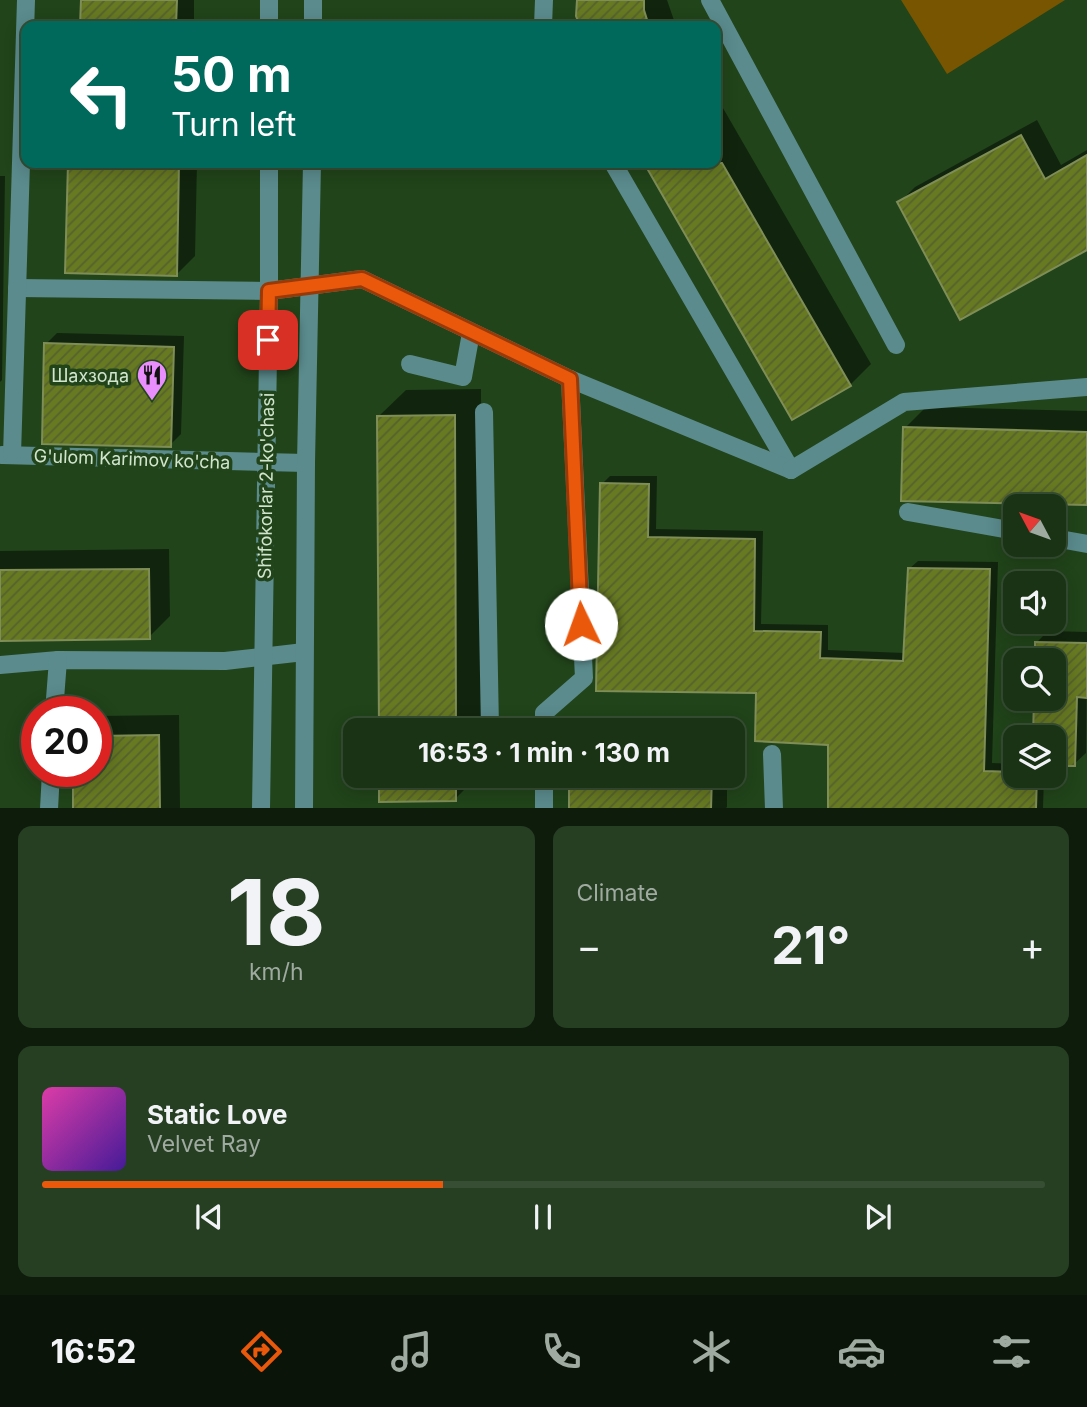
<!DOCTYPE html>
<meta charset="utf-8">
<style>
body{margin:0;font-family:Inter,sans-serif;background:#263f22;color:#f1f3f6;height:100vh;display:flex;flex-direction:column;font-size:26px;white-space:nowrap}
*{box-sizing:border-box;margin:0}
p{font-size:23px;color:#9faaa0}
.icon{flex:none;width:38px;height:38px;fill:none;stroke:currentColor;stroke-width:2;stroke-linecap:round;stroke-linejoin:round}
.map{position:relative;height:808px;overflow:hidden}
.drawer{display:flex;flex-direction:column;gap:18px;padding:18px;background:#0e1c0b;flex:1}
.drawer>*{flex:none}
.hud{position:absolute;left:21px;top:21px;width:700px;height:147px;border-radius:14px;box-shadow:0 4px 18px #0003,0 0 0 2px #374e34;background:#00695c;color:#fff;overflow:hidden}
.needle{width:46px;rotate:311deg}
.tools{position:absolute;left:1003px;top:494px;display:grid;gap:14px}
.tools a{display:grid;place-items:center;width:63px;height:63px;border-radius:14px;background:#193314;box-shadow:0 4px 18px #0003,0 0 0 2px #374e34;font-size:35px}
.speed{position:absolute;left:21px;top:696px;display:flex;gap:14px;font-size:35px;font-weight:700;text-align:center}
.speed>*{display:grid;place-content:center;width:91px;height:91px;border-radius:50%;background:#193314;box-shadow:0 4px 18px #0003,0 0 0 2px #374e34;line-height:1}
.speed .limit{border:10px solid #d22;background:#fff;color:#111}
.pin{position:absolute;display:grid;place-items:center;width:60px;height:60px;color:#fff;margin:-30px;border-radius:14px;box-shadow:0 4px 10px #0006}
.me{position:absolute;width:77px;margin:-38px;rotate:357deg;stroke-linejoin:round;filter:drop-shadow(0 0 5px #0008)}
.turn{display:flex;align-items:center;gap:24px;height:147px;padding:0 35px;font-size:32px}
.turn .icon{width:91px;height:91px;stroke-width:2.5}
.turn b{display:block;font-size:49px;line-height:60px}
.big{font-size:52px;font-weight:700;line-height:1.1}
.drawer .widget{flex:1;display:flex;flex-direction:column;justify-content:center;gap:10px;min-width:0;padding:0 24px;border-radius:14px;background:#263f22}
.drawer .dial{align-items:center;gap:0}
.dial b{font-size:91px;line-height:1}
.song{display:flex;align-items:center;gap:21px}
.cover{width:84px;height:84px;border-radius:10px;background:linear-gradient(135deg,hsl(320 70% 55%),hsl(260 70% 35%))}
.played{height:7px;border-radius:4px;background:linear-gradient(90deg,#ea580c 40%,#374e34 40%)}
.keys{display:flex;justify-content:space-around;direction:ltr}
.heat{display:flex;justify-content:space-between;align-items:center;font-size:38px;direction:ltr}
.drawer .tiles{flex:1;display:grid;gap:18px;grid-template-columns:1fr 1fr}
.widget:last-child{grid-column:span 2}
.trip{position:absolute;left:343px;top:718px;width:402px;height:70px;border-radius:14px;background:#193314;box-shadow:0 4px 18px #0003,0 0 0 2px #374e34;font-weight:700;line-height:70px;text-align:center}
.tab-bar{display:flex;height:112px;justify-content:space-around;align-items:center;background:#0a1408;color:#9faaa0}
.tab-bar .icon{width:49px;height:49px}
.tab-bar .current{color:#ea580c}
.tab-bar b{font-size:32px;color:#f1f3f6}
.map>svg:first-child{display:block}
</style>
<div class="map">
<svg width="1087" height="809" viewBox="0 0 1087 809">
<defs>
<pattern id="building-hatch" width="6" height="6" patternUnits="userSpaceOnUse" patternTransform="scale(1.75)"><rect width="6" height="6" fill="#677921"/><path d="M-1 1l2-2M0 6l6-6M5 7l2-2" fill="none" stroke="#55622e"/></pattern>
</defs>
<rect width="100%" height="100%" fill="#21441a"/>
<polygon fill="#785500" points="901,0 1065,0 947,74"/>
<g fill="#0007">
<polygon points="83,0 194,0 194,26 82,26"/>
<polygon points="578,0 667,0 676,26 581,26 578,15"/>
<polygon points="716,96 871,364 850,385 793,418 646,163 716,163"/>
<polygon points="1037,120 1061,165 1087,150 1087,246 899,203 915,187"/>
<polygon points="69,163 197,163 195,256 177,274 67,271"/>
<polygon points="0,176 5,176 2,380 0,382"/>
<polygon points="57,333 184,336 181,434 170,445 46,344"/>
<polygon points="481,389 482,730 380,730 379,416 406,390"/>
<polygon points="926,407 1087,411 1087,504 905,428"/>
<polygon points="610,476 657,476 656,529 763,531 761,624 828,625 828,650 905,653 909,569 918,561 998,562 992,763 1015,764 1015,775 1044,775 1043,809 830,809 830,743 758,691 602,484"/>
<polygon points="169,549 170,616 149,637 0,639 0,551"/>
<polygon points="1048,631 1087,632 1086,753 1074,764 1054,764 1054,660 1037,642"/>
<polygon points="179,715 180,809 75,809 75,772 96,772 96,716"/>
<polygon points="380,775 479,775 455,799"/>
<polygon points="571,775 727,775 727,807 725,809 571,809"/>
</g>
<g fill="url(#building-hatch)" stroke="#7f8d57" stroke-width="2">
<polygon points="81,0 177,0 176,26 80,26"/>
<polygon points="577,0 644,0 644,10 649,26 580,26 576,16"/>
<polygon points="1021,135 1045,179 1087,155 1087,250 960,320 897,202"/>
<polygon points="68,163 179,163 177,276 65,273"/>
<polygon points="644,163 722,163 851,386 792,420"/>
<polygon points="44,343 174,347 171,447 42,444"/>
<polygon points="455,415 456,730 379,730 377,416"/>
<polygon points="903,427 1087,432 1087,505 901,501"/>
<polygon points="600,483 649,484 648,537 755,539 754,631 821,632 820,658 903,661 908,568 990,569 984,771 1015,772 1015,775 1037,775 1036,809 828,809 828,745 755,741 756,693 596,691"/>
<polygon points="149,569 150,639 0,641 0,570"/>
<polygon points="1035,642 1087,643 1087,698 1077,697 1075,766 1054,766 1054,737 1033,737 1034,698 1054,698 1054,660 1035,660"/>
<polygon points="159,735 160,809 73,809 73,772 96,772 96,736"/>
<polygon points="379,775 456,775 456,801 379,802"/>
<polygon points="569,775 712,775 711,809 569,809"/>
</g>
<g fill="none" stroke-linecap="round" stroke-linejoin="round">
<g stroke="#5b8b8d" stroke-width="18">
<polyline points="269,0 269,26"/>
<polyline points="313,0 313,26"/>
<polyline points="710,0 896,345"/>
<polyline points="543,26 544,0"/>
<polyline points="613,163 791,470"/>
<polyline points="17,288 269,291 362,279 570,379 791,470"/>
<polyline points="410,364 463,377 471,333"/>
<polyline points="484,412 490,728 513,730"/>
<polyline points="2,455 306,463"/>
<polyline points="12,455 26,0"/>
<polyline points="791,470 904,402 1087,387"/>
<polyline points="908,512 1015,531"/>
<polyline points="1054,538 1087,544"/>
<polyline points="0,665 58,660 225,661 304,652"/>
<polyline points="54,712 58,660"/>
<polyline points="544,730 544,713 584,678 570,379"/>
<polyline points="772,754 774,809"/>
<polyline points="49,809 51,772"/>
<polyline points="261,809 269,291 269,163"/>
<polyline points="304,809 306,463 312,163"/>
<polyline points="544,809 544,775"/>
</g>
</g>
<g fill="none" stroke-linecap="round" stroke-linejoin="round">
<g stroke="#983908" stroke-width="18">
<polyline id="route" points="268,340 269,291 362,279 570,379 581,624"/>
</g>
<use href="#route" stroke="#ea580c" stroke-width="12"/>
</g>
<defs>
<g id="restaurant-pin" transform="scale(1.575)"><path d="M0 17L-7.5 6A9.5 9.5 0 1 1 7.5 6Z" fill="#ea8dfd" stroke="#21441a"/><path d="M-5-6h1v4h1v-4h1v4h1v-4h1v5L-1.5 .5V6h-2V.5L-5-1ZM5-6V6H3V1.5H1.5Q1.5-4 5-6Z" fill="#111"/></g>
</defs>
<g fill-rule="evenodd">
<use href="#restaurant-pin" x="152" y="375"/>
</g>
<g text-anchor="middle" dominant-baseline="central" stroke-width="7" stroke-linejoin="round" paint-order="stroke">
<g font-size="18" fill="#d1e5cd" stroke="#21441a" text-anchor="end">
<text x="129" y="375">Шахзода</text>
</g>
<g font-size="18" fill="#d1e5cd" stroke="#21441a">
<text transform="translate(132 459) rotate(2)">G'ulom Karimov ko'cha</text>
<text transform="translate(266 486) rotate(-89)">Shifokorlar 2-ko'chasi</text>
</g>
</g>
</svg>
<div class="tools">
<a><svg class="needle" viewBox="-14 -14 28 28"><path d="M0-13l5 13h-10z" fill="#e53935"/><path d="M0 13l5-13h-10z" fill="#9faaa0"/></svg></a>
<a><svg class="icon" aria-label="sound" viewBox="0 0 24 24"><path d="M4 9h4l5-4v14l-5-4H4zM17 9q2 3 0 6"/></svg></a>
<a><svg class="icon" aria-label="search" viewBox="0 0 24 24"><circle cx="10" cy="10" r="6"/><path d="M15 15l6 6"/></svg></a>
<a><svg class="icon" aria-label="layers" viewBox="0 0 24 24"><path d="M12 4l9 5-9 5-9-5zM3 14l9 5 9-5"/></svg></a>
</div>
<div class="speed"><div class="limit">20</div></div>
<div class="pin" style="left:268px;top:340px;background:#d93025"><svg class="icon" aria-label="arrive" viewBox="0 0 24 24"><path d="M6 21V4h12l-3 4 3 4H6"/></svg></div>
<svg class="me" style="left:581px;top:624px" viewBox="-20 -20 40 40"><circle r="19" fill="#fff"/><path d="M0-13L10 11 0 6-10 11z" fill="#ea580c"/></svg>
<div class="trip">16:53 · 1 min · 130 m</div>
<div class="hud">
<div class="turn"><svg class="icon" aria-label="left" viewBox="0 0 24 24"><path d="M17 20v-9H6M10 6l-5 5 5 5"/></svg><div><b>50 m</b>Turn left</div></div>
</div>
</div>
<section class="drawer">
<div class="tiles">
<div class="widget dial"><b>18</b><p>km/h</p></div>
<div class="widget"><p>Climate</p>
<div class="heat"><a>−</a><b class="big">21°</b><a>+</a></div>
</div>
<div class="widget">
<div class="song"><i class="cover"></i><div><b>Static Love</b><p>Velvet Ray</p></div></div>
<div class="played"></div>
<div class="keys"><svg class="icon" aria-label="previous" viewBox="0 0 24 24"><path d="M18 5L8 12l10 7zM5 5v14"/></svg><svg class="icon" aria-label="pause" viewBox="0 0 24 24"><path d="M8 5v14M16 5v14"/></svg><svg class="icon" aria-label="next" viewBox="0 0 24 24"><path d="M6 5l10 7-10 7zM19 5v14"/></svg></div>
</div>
</div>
</section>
<nav class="tab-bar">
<b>16:52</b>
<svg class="icon current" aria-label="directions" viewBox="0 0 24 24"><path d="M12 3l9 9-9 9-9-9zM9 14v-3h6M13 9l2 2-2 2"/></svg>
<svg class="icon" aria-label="music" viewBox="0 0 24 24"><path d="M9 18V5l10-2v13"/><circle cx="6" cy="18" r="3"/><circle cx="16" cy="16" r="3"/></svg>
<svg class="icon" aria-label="phone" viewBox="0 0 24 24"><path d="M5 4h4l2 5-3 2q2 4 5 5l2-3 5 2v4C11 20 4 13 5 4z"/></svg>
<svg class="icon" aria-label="climate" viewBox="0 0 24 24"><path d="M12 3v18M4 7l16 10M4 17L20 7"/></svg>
<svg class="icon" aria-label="car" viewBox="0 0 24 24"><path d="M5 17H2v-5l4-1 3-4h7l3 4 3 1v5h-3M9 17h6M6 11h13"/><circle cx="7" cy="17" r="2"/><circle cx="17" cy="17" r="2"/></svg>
<svg class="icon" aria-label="filters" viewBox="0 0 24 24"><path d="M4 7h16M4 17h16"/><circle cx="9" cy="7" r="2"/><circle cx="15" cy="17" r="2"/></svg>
</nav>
